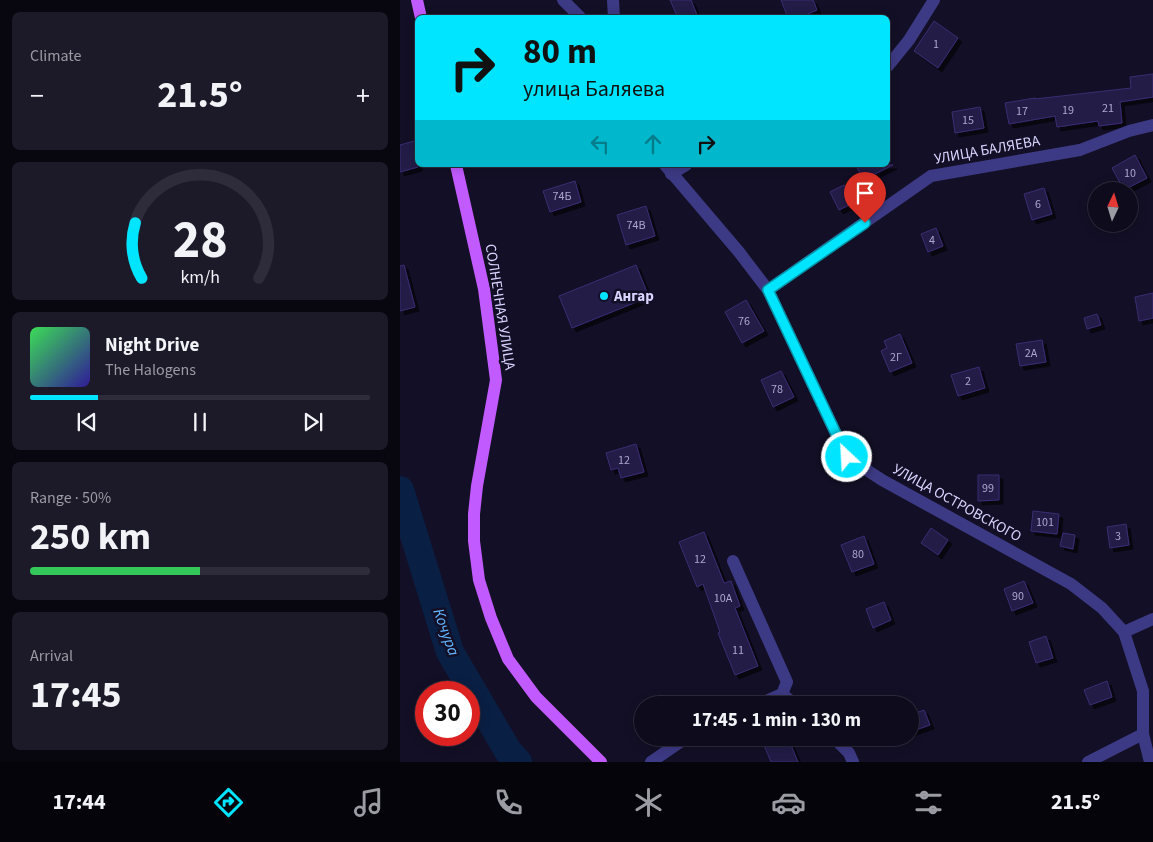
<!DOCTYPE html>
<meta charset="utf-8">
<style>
body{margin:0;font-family:"Source Sans 3",sans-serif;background:#1c1929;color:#f1f3f6;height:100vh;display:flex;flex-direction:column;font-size:19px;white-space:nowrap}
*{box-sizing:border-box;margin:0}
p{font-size:16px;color:#9b9ba3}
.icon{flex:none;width:28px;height:28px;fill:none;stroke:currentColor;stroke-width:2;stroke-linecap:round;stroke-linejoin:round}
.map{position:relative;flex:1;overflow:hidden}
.sheet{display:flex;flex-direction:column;gap:12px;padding:12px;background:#08060f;width:400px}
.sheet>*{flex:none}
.top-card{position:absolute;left:15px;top:15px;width:475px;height:152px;border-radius:8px;box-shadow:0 2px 12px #0003,0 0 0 1px #2e2b3b;background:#00e5ff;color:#111;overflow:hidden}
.needle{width:32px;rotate:4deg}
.buttons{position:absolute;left:688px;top:182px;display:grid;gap:10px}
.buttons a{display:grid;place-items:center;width:50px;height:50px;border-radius:50%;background:#0e0b1c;box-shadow:0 2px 12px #0003,0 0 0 1px #2e2b3b;font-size:25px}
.speed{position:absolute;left:15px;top:681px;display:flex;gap:10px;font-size:25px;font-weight:700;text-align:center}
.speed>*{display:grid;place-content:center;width:65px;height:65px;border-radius:50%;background:#0e0b1c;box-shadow:0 2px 12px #0003,0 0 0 1px #2e2b3b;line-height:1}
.speed .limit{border:8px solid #d22;background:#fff;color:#111}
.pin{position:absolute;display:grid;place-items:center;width:42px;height:42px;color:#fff;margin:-51px -21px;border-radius:50% 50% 50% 0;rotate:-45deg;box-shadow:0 0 5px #0007}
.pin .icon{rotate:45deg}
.me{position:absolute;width:55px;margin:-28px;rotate:335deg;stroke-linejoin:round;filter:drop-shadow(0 0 4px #0008)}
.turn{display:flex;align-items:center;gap:18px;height:105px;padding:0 25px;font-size:22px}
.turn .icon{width:65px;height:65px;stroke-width:2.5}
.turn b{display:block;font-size:35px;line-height:42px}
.lanes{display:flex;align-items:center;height:48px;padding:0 25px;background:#0003;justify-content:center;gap:25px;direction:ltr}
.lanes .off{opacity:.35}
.big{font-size:38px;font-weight:700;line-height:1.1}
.sheet .widget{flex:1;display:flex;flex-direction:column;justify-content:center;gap:8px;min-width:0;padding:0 18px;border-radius:8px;background:#1c1929}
.sheet .dial{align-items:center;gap:0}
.dial svg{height:130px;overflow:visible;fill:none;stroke:#2e2b3b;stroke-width:7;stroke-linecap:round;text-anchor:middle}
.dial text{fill:#f1f3f6;stroke:none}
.song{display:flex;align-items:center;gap:15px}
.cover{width:60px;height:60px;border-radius:8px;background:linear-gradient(135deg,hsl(130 70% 55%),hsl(250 70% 35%))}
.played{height:5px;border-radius:2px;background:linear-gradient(90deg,#00e5ff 20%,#2e2b3b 20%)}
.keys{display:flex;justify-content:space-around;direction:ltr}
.heat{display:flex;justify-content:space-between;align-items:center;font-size:28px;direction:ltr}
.charge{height:8px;border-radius:4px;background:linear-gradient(90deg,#34c759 50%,#2e2b3b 0)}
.trip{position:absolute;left:234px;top:696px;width:285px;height:50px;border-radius:25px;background:#0e0b1c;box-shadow:0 2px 12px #0003,0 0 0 1px #2e2b3b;font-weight:700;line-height:50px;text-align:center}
.menu{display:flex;height:80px;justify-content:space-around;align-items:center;background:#06040b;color:#9b9ba3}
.menu .icon{width:35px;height:35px}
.menu .selected{color:#00e5ff}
.menu b{font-size:22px;color:#f1f3f6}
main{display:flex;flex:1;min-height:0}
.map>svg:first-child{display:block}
</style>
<main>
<section class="sheet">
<div class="widget"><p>Climate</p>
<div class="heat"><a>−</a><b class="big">21.5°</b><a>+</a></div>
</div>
<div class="widget dial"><svg viewBox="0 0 100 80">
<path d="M14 69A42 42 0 1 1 86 69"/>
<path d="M14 69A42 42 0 0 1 10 35" stroke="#00e5ff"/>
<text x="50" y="56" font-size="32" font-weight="700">28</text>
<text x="50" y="72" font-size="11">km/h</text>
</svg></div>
<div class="widget">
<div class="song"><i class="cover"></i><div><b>Night Drive</b><p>The Halogens</p></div></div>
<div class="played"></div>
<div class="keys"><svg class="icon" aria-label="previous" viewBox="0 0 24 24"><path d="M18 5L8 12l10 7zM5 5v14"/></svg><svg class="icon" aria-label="pause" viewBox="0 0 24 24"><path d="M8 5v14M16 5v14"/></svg><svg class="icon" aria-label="next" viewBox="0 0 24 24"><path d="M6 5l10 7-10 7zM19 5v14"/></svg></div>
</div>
<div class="widget"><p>Range · 50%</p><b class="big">250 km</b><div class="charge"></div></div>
<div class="widget"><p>Arrival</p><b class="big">17:45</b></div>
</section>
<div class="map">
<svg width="753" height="762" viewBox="0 0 753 762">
<defs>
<filter id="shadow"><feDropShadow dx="4" dy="4" stdDeviation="0" flood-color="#0009"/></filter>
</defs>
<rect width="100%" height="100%" fill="#130f26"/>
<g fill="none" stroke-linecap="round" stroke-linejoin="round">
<polyline stroke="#0a1f44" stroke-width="28" points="0,490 50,652 108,751 118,762"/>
</g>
<g fill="#241b47" stroke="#3b2d73" filter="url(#shadow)">
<polygon points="270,0 291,0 297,15 290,18 278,18"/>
<polygon points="381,0 413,0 417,10 399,18 388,18"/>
<polygon points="534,21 558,38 538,68 514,51"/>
<polygon points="753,74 753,97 720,102 722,123 699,126 698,121 657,127 655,116 609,124 605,103 635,98 635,99 731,88 730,77"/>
<polygon points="580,107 584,128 555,133 552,112"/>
<polygon points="18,140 18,167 0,172 0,145"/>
<polygon points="735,155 747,178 724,190 712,168"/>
<polygon points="456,165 493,165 463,180"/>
<polygon points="175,181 181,202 150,212 143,191"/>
<polygon points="444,185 453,203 439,210 430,192"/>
<polygon points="644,188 652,214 632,220 624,194"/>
<polygon points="246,206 255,236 226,245 217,215"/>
<polygon points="536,228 543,246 528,252 521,234"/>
<polygon points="4,265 15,307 0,311 0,266"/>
<polygon points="236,265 249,297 172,328 159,296"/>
<polygon points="753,293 753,318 739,321 735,297"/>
<polygon points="346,300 364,331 342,343 325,312"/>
<polygon points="697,314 701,325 687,329 684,318"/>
<polygon points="500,334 512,363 490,372 481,351 487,348 484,341"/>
<polygon points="642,340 646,362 620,366 616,344"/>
<polygon points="579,367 585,388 558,396 551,375"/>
<polygon points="381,371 394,397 373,407 361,380"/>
<polygon points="236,444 244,472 221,478 218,468 211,470 206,453"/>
<polygon points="578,475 599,475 599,500 578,501"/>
<polygon points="633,511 659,514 657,534 631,531"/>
<polygon points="726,524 729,545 710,548 707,527"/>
<polygon points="531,528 548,540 538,555 521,543"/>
<polygon points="304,532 324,583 331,581 340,606 335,608 358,666 335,675 318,633 320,632 303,584 297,587 279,542"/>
<polygon points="663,533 675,535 673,549 660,546"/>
<polygon points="464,536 474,564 452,572 441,545"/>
<polygon points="624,581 633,603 612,611 604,589"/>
<polygon points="484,602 491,620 473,628 466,609"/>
<polygon points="646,636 653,658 636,663 629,642"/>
<polygon points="707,681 712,697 690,705 684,690"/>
<polygon points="524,710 530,725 510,732 510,715"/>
<polygon points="361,738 388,738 398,762 371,762"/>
</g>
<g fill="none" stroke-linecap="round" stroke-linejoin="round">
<g stroke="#3d3a85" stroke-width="12">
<polyline points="163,0 181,18"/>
<polyline points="213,0 214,18"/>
<polyline points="488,66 509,40 534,0"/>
<polyline points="265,165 339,252 368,290 447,457 482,480 671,584 702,608 724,632 743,691 743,734 750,762"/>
<polyline points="271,174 286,165"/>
<polyline points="368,290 531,176 680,150 729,131 753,125"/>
<polyline points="333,561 387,682 382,694 357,705"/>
<polyline points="724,632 753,619"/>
<polyline points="382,694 396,705"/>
<polyline points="434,738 449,753 453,762"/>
<polyline points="251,762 286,738"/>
<polyline points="688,762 743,734"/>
</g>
<g stroke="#c25bff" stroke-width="12">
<polyline points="17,0 21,18"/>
<polyline points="56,165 84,289 96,380 77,486 74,514 74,541 79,580 91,618 108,659 136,697 201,762"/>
</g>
</g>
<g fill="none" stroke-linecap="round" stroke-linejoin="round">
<g stroke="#0095a6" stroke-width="12">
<polyline id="route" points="447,457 368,290 465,223"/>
</g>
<use href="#route" stroke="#00e5ff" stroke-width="9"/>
</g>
<circle fill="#00e5ff" stroke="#130f26" stroke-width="2" cx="204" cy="296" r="5"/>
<g text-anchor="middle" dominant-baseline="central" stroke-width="5" stroke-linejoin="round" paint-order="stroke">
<g font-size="12" fill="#aca6d1">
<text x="536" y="44">1</text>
<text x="708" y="108">21</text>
<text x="668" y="110">19</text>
<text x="622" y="111">17</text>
<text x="568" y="120">15</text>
<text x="730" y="173">10</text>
<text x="162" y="196">74Б</text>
<text x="638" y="204">6</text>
<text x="236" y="225">74В</text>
<text x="532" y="240">4</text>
<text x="344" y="321">76</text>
<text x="631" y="353">2А</text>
<text x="496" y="357">2Г</text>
<text x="568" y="381">2</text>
<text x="377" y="389">78</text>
<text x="224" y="460">12</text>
<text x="588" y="488">99</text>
<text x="645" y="522">101</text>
<text x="718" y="536">3</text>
<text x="458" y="554">80</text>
<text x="300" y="559">12</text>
<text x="618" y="596">90</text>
<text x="323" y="598">10А</text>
<text x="338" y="650">11</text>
</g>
<g font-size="15" fill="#d9d4ff" stroke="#130f26">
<text transform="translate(587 150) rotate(-10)">УЛИЦА БАЛЯЕВА</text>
<text transform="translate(100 307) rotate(81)">СОЛНЕЧНАЯ УЛИЦА</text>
<text transform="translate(557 503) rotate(29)">УЛИЦА ОСТРОВСКОГО</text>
</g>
<g font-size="15" font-weight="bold" fill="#d9d4ff" stroke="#130f26" text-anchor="start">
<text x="214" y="296">Ангар</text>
</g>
<g font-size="16" font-style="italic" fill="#62b6ff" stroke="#130f26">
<text transform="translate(46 632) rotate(70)">Кочура</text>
</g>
</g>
</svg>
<div class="buttons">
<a><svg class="needle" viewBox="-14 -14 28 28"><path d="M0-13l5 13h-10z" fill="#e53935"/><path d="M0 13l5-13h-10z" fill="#9b9ba3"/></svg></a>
</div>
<div class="speed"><div class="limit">30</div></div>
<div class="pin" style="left:465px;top:223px;background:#d93025"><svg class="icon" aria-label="arrive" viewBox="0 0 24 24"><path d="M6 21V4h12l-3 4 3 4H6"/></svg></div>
<svg class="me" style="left:447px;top:457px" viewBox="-20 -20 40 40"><circle r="17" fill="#00e5ff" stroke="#fff" stroke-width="3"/><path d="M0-11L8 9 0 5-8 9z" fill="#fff"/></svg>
<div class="trip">17:45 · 1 min · 130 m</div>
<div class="top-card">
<div class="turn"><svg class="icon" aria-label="right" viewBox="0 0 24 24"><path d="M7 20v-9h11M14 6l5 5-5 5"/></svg><div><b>80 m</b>улица Баляева</div></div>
<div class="lanes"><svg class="icon off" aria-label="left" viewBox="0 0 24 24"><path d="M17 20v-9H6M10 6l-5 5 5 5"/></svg><svg class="icon off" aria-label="ahead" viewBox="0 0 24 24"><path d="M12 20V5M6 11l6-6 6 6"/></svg><svg class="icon" aria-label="right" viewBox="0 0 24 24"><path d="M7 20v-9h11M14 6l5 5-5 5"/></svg></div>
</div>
</div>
</main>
<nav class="menu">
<b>17:44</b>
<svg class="icon selected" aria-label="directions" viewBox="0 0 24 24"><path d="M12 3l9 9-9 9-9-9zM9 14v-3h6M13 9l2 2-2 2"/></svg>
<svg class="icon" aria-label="music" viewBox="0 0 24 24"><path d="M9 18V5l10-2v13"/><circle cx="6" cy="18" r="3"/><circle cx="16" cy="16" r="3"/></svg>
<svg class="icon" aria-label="phone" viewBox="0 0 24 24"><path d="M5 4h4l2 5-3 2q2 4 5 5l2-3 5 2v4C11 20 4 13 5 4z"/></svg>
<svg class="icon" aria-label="climate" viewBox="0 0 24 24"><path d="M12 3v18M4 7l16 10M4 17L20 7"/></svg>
<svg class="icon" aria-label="car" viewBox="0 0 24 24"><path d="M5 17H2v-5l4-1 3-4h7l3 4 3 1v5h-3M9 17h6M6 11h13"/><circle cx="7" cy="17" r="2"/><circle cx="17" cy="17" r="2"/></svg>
<svg class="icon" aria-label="filters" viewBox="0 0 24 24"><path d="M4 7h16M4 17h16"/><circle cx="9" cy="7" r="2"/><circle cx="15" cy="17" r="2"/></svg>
<b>21.5°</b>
</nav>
